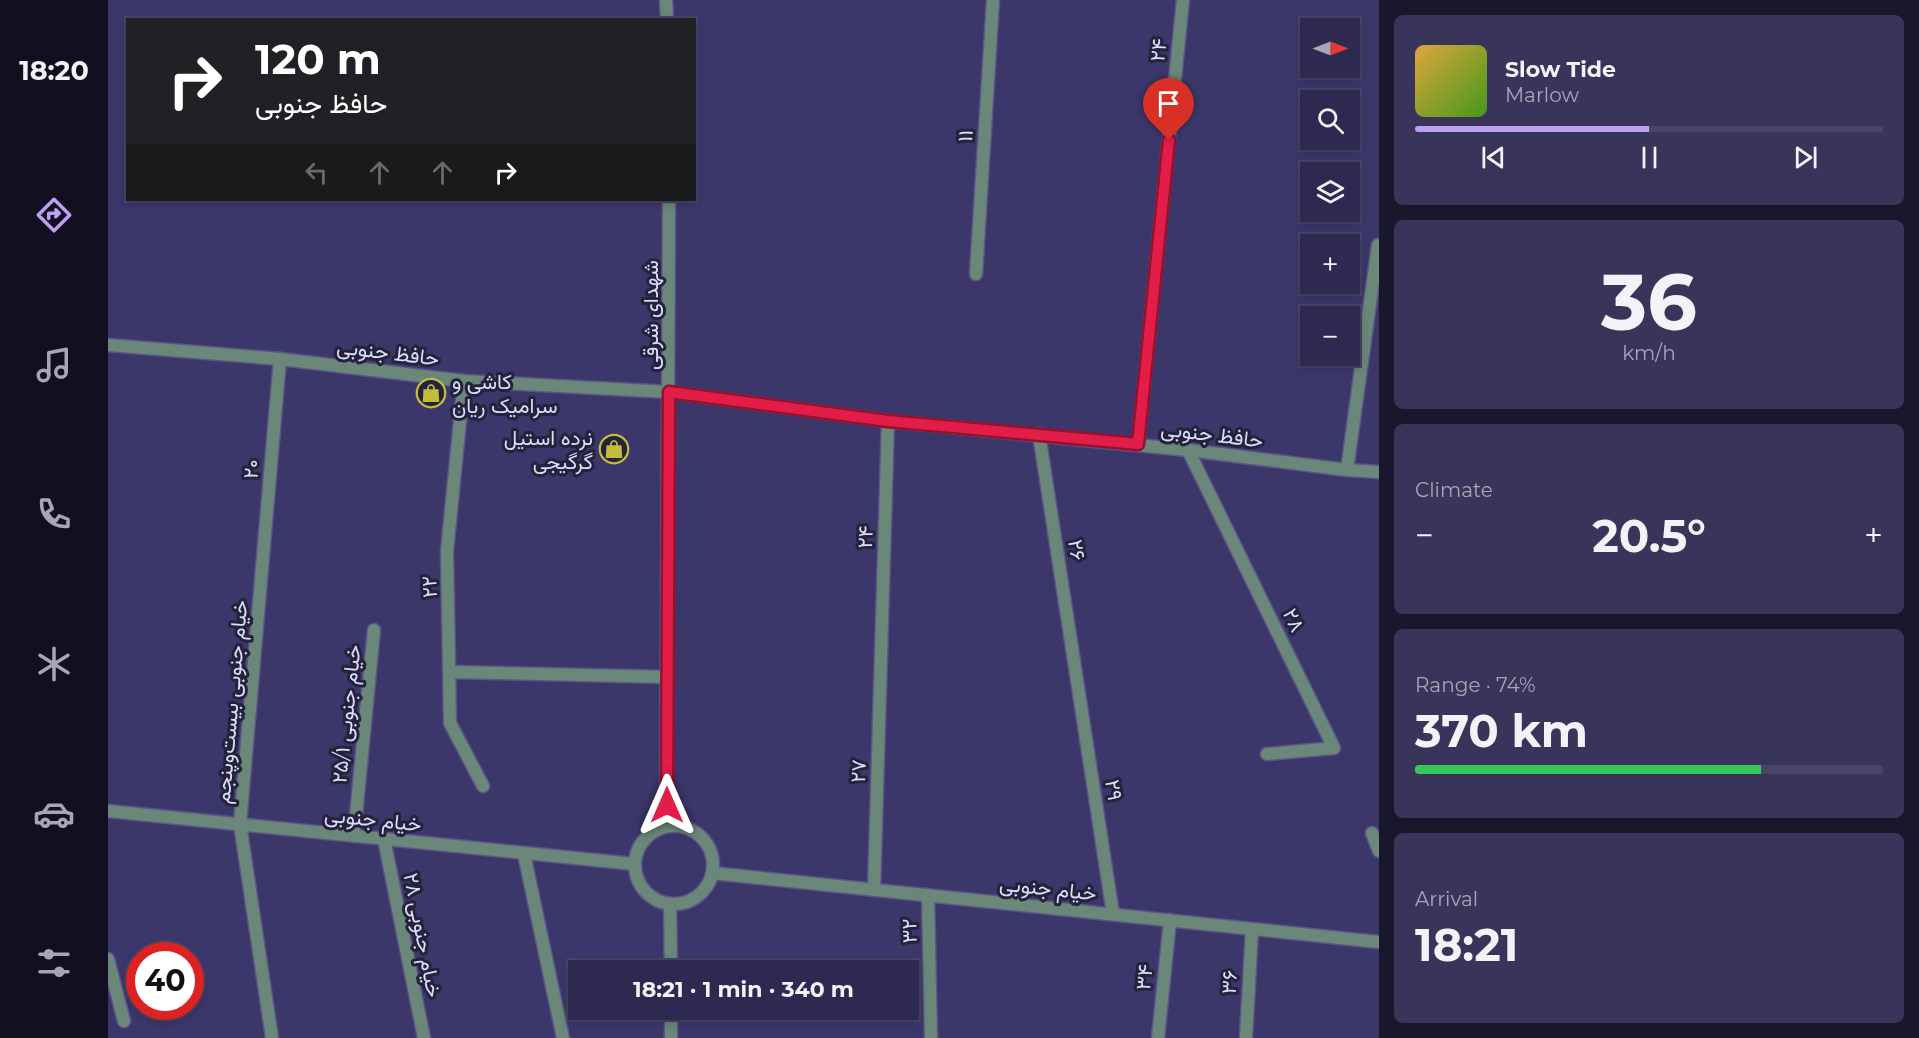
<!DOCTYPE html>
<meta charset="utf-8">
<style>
body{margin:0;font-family:Montserrat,Vazirmatn,sans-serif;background:#39355a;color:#f1f3f6;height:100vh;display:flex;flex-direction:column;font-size:22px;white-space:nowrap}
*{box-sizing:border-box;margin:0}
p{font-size:20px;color:#a7a6b7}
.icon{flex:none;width:33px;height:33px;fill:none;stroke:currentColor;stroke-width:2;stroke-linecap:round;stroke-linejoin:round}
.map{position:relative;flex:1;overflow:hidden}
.side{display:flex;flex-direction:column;gap:15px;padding:15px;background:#19172c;width:540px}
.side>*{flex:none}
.hud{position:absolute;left:18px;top:18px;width:570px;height:183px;border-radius:0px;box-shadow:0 3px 9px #0003,0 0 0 2px #484567;background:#202124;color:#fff;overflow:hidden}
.needle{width:39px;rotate:90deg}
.fabs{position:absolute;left:1192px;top:18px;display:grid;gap:12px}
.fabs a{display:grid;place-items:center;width:60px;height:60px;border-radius:0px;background:#2d2950;box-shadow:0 3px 9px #0003,0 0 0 2px #484567;font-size:30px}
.speed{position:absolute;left:18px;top:942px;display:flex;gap:12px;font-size:30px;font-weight:700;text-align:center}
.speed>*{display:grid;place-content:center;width:78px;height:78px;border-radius:50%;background:#2d2950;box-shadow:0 3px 9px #0003,0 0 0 2px #484567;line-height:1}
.speed .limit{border:9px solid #d22;background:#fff;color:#111}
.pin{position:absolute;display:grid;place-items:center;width:51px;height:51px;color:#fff;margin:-62px -26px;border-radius:50% 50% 50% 0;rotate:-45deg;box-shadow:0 0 6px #0007}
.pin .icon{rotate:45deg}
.me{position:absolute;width:66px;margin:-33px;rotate:0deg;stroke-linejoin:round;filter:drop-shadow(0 0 4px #0008)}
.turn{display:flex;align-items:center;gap:21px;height:126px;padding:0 30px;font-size:27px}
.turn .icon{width:78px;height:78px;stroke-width:2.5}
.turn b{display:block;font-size:42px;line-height:51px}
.lanes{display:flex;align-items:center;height:57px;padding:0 30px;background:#0003;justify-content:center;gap:30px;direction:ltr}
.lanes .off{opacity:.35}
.big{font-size:45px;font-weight:700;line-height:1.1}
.side .tile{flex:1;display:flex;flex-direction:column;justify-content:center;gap:9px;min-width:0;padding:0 21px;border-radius:9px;background:#39355a}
.side .dial{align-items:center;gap:0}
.dial b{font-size:78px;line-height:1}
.song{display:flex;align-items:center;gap:18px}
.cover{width:72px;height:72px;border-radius:9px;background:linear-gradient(135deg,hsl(40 70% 55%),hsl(100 70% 35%))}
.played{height:6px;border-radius:3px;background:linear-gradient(90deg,#bca0f2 50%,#484567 50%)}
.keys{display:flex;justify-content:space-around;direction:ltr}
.heat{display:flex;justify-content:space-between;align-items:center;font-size:33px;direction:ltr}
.charge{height:9px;border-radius:4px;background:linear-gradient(90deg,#34c759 74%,#484567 0)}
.trip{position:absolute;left:460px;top:960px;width:351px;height:60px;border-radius:0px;background:#2d2950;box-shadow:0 3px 9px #0003,0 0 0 2px #484567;font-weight:700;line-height:60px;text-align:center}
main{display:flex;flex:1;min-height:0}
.dock{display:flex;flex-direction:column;width:108px;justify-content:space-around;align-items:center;background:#121020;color:#a7a6b7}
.dock .icon{width:42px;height:42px}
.dock .selected{color:#bca0f2}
.dock b{font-size:27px;color:#f1f3f6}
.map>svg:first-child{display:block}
</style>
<main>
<nav class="dock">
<b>18:20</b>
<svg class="icon selected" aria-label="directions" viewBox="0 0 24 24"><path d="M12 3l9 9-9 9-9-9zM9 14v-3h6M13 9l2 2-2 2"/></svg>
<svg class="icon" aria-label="music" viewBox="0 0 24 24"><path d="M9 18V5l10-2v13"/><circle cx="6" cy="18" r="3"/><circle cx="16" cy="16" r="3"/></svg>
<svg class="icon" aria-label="phone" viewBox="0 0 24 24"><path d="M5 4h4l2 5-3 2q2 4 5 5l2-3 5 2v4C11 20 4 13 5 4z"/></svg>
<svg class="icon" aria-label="climate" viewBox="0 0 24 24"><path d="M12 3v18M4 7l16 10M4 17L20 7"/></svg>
<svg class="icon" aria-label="car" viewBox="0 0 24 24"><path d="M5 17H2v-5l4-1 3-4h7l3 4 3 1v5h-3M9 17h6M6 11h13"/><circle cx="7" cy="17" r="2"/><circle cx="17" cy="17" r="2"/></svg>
<svg class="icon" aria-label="filters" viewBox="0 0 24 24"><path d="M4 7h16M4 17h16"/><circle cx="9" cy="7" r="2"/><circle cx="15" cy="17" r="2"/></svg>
</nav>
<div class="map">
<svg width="1271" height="1038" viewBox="0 0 1271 1038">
<rect width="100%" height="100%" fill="#3c376b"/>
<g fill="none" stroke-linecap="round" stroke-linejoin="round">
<g stroke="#595585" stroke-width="15">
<g id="minor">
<polyline points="868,274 885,0"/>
<polyline points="356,381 339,551 342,723 375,786"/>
<polyline points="931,434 1005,914"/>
<polyline points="1030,444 1075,0"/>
<polyline points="1080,450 1226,748 1159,754"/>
<polyline points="1239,470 1270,245"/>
<polyline points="343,672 560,677"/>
<polyline points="1264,833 1271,851"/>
<polyline points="246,836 266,630"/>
<polyline points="276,839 316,1038"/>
<polyline points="416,854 455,1038"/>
<polyline points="766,890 780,421"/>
<polyline points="820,895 823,1038"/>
<polyline points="0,959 16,1021"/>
<polyline points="164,1038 132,824 172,359"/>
<polyline points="1050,1038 1062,920"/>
<polyline points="1138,1038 1144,929"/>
</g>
</g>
<g stroke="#595585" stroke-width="15">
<g id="tertiary">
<polyline points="558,0 559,20"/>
<polyline points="0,345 172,359 356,381 561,392 780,421 1080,450 1239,470 1271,472"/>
<polyline points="0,811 526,864"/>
<polyline points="558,826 561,200"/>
<circle cx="566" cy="865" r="39"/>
<polyline points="604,873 1271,942"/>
<polyline points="562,904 563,970"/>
<polyline points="563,1010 563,1038"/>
</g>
</g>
<use href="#minor" stroke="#6a877a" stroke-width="12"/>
<use href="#tertiary" stroke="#6a877a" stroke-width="12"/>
</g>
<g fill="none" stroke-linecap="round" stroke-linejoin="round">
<g stroke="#92132f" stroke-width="15">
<polyline id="route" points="559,805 561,392 780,421 1030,444 1061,140"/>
</g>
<use href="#route" stroke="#e11d48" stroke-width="10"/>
</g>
<defs>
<g id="shop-ring" transform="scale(1.5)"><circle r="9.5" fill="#24233b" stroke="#c5bc3d" stroke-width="1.5"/><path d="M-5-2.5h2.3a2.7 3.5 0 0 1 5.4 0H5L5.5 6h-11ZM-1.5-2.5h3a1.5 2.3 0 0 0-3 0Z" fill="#c5bc3d"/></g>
</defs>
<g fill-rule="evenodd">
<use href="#shop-ring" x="323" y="393"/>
<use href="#shop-ring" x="506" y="449"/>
</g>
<g text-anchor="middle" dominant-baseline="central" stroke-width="6" stroke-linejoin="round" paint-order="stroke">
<g font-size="21" fill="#dcdcfc" stroke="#24233b">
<text transform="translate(1050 50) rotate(-84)">۲۴</text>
<text transform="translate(857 136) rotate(-86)">۱۱</text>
<text transform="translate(542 315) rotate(-90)">شهدای شرقی</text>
<text transform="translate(280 352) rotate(7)">حافظ جنوبی</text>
<text transform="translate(1104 434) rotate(7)">حافظ جنوبی</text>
<text transform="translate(143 469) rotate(-85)">۲۰</text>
<text transform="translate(757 537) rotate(-88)">۲۴</text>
<text transform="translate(969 550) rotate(81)">۲۶</text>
<text transform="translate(321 587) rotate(-92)">۲۲</text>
<text transform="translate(1186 620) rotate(64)">۲۸</text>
<text transform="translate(123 702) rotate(-85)">خیام جنوبی بیست‌وپنجم</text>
<text transform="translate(238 714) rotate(-84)">خیام جنوبی ۲۵/۱</text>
<text transform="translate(750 771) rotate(-88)">۲۷</text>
<text transform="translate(1006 790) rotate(81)">۲۹</text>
<text transform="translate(265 819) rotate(6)">خیام جنوبی</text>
<text transform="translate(940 888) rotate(6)">خیام جنوبی</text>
<text transform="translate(801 931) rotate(-91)">۳۲</text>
<text transform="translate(315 935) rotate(79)">خیام جنوبی ۲۸</text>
<text transform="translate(1036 977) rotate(-84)">۳۴</text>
<text transform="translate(1121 982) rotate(-87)">۳۶</text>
</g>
<g font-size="21" fill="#dcdcfc" stroke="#24233b" text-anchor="start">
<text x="344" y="381">کاشی و<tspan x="344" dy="24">سرامیک ریان</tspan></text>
<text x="485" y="437" text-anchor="end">نرده استیل<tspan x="485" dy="24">گرگیجی</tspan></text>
</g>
</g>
</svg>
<div class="fabs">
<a><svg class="needle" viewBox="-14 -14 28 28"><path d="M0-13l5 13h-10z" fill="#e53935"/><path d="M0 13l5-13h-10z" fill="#a7a6b7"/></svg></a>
<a><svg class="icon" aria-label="search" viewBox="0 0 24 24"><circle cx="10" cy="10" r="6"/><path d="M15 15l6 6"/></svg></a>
<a><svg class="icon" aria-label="layers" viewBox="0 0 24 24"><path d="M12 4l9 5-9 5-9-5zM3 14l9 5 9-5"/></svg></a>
<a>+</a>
<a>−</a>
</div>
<div class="speed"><div class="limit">40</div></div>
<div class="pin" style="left:1061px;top:140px;background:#d93025"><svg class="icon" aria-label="arrive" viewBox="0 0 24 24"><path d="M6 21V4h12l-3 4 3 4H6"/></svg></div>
<svg class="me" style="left:559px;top:805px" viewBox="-20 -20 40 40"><path d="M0-17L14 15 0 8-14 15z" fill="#e11d48" stroke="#fff" stroke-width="4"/></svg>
<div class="trip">18:21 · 1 min · 340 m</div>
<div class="hud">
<div class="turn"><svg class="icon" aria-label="right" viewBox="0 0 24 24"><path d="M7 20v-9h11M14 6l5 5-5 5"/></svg><div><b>120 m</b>حافظ جنوبی</div></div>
<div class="lanes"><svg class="icon off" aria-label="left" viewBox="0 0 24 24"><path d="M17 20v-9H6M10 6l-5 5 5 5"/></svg><svg class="icon off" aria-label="ahead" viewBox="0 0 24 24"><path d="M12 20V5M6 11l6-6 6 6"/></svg><svg class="icon off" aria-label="ahead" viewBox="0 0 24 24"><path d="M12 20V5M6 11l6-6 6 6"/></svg><svg class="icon" aria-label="right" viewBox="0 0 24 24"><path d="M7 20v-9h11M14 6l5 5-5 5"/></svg></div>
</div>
</div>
<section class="side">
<div class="tile">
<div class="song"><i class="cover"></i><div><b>Slow Tide</b><p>Marlow</p></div></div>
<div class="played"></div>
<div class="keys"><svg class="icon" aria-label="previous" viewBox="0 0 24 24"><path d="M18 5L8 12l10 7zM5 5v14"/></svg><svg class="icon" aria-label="pause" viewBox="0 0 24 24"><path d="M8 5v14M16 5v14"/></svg><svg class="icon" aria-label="next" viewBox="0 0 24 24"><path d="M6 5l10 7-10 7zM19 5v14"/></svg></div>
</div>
<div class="tile dial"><b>36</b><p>km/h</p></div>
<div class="tile"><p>Climate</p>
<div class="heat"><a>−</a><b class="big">20.5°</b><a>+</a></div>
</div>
<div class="tile"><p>Range · 74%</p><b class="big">370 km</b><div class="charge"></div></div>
<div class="tile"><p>Arrival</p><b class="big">18:21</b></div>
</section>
</main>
